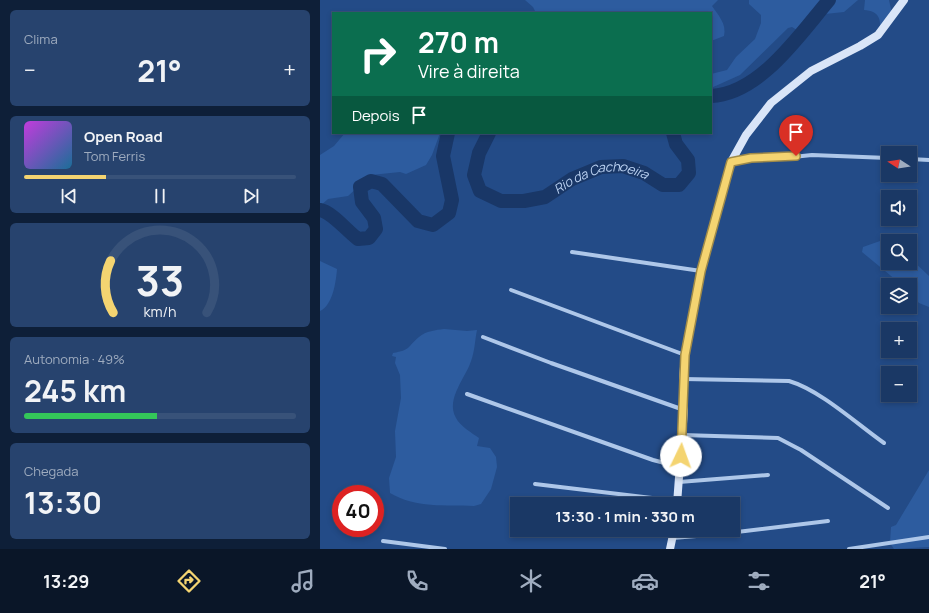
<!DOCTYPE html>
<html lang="pt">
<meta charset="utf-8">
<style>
body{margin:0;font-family:Manrope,sans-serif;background:#27436e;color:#f1f3f6;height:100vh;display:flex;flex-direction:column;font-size:15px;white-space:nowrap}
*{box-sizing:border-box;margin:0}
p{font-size:13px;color:#9facbf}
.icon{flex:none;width:22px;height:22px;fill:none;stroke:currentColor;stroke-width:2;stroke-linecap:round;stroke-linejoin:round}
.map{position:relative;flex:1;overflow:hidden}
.panel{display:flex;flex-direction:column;gap:10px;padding:10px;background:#0e1f38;width:320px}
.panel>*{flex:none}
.hud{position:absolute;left:12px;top:12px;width:380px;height:122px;border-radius:0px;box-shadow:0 2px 6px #0003,0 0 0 1px #385279;background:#0b6e4f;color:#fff;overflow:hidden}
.needle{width:26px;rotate:282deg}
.controls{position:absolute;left:561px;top:146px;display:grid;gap:8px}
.controls a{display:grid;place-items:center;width:36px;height:36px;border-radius:0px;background:#1a3865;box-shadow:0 2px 6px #0003,0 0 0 1px #385279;font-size:20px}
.speed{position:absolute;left:12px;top:485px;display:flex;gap:8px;font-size:20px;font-weight:700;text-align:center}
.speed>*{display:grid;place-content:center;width:52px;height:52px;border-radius:50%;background:#1a3865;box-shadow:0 2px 6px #0003,0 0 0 1px #385279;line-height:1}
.speed .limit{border:6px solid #d22;background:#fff;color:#111}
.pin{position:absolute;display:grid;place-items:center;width:34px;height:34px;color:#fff;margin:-41px -17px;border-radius:50% 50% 50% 0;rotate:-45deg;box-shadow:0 0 4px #0007}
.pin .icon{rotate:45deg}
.me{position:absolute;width:44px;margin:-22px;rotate:3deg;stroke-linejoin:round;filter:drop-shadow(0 0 3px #0008)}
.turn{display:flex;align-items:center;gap:14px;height:84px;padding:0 20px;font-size:18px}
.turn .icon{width:52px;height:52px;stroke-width:2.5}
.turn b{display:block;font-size:28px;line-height:34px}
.then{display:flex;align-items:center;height:38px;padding:0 20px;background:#0003;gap:8px;font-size:15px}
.big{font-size:30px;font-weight:700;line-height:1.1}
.panel .card{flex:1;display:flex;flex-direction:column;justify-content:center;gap:6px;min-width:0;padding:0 14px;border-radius:6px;background:#27436e}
.panel .dial{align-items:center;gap:0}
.dial svg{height:104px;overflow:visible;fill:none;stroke:#385279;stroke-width:7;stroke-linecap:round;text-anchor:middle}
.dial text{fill:#f1f3f6;stroke:none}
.song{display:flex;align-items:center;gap:12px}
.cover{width:48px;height:48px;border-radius:6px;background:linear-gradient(135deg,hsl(290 70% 55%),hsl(200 70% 35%))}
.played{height:4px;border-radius:2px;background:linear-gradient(90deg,#f4d471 30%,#385279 30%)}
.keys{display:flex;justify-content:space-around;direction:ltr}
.heat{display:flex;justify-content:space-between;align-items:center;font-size:22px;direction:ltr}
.charge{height:6px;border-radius:3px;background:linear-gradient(90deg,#34c759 49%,#385279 0)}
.trip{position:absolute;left:190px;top:497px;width:230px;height:40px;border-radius:0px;background:#1a3865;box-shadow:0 2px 6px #0003,0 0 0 1px #385279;font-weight:700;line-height:40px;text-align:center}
.tab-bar{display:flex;height:64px;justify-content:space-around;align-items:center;background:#0a1628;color:#9facbf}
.tab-bar .icon{width:28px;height:28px}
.tab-bar .active{color:#f4d471}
.tab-bar b{font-size:18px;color:#f1f3f6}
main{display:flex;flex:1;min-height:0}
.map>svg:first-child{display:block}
</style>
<main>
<section class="panel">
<div class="card"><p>Clima</p>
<div class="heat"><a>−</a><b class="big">21°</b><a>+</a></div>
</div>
<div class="card">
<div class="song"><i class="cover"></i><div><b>Open Road</b><p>Tom Ferris</p></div></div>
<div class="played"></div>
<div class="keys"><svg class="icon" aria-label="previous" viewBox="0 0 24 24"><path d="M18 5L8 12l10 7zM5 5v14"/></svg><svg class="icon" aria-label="pause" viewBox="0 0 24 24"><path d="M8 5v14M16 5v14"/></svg><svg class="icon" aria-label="next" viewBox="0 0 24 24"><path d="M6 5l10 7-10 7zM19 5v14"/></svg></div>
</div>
<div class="card dial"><svg viewBox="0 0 100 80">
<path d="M14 69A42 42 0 1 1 86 69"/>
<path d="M14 69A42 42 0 0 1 12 29" stroke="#f4d471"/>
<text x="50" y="56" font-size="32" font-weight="700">33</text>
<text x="50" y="72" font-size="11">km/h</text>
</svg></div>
<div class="card"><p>Autonomia · 49%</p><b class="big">245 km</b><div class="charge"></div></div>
<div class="card"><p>Chegada</p><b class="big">13:30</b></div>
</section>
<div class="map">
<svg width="609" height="549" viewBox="0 0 609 549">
<rect width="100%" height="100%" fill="#234b87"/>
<g fill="#2d5c9f">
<path d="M 205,0 L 398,0 L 392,6 C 398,15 407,24 404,36 L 391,41 L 391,13 L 216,13 L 213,7 Z"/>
<polygon points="429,0 538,0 524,12 505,14 477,30 472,27 468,28 420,75 391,88 391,74 407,70 416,57 435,39 441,23 441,15 429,4"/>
<path d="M 545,0 L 569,0 L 572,14 L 559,33 C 562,19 559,11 544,10 Z"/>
<polygon points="25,133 120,133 112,155 106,165 86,174 80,172 51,175 28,196 8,199 0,206 0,155 14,146"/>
<polygon points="560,241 568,242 568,263 590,263 590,258 609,276 609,307 599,303 590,293 590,285 582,285 542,252 543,247"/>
<path d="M 0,261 L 17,269 C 16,281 13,305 0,311 Z"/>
<path d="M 124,329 L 147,331 L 157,330 C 155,339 155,349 152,358 C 147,377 125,398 136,418 C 140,426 152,433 159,438 L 157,446 L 170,448 L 176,457 L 177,467 L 171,489 L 161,504 L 154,506 C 126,505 95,508 70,493 L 69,478 L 76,457 L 75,431 L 81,398 L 80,375 L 75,363 L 76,357 L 72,356 L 73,353 C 91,350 87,347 99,337 C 106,331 116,330 124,329 Z"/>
<polygon points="609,470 609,547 574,549 570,543 571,527 576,525"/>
</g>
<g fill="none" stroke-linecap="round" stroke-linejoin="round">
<g stroke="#193767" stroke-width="14">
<path d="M 391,96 C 440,94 480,34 509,0"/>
<path id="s1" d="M 169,133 L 159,153 L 154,175 L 160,191 L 181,201 L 204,201 L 225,197 L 252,179 L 281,167 L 303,166 L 324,173 L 343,185 L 359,185 L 369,173 L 368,160 L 356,144 L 353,133"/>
<path d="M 0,210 C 12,212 27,231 38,239 L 49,238 L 56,229 L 54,218 L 42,202 L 40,187 L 51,181 L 62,184 L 98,221 L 113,225 L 129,213 L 132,200 L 123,156 L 128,133"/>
</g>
<g stroke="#aec7e9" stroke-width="4">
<polyline points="590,159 609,160"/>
<polyline points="412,162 431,158 463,158 492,155 568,158"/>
<polyline points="252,252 381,271"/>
<polyline points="191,290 365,355"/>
<polyline points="163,337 231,363 364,410"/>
<path d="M 363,379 L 469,381 C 500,390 537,424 564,443"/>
<polyline points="147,394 333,460 360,467"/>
<polyline points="362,435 458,438 481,450 568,508"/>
<polyline points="359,482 448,475"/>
<polyline points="215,484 357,501"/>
<polyline points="353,538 400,534 508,521"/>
<polyline points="63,541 125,549"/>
<polyline points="529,549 609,537"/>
</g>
<g stroke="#d9e5f8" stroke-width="8">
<polyline points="357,504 364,410 363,379 365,355 381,271 411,162 426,135 451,103 491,71 540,46 558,35 584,0"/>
<polyline points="350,549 354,530"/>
</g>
</g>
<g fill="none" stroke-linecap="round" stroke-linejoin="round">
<g stroke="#9f8a49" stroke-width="10">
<polyline id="route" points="361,456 365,355 381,271 411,162 431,158 476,156"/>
</g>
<use href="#route" stroke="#f4d471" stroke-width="7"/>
</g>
<g text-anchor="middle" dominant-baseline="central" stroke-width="4" stroke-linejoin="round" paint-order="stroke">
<g font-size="13" font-style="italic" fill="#bad1f1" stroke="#234b87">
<text stroke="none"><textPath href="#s1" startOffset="192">Rio da Cachoeira</textPath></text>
</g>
</g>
</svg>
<div class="controls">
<a><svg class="needle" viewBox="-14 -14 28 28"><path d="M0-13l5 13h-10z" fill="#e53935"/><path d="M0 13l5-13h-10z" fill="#9facbf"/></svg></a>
<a><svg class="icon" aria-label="sound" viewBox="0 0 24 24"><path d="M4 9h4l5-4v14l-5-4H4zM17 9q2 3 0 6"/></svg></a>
<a><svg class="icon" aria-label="search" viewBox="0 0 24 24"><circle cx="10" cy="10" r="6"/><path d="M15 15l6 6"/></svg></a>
<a><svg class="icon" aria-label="layers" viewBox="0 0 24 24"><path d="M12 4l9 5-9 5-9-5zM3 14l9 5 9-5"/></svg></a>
<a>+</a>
<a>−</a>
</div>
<div class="speed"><div class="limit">40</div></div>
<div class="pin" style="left:476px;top:156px;background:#d93025"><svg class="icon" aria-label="arrive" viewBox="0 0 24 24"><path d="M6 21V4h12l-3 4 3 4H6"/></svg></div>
<svg class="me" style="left:361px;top:456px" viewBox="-20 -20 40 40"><circle r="19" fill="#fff"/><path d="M0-13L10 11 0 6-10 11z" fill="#f4d471"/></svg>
<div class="trip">13:30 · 1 min · 330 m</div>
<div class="hud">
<div class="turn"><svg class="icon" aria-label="right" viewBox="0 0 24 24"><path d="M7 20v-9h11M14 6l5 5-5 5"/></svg><div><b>270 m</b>Vire à direita</div></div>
<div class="then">Depois<svg class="icon" aria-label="arrive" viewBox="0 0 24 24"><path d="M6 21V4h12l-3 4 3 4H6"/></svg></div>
</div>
</div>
</main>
<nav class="tab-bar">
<b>13:29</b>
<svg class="icon active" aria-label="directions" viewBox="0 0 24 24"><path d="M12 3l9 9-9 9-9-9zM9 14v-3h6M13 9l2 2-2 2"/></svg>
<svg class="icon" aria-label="music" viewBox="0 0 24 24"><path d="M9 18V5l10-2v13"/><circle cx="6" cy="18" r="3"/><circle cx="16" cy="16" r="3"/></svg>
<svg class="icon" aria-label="phone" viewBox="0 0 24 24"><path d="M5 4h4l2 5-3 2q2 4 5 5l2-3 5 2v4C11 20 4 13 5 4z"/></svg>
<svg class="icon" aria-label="climate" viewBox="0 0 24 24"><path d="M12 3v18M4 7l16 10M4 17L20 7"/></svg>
<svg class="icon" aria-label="car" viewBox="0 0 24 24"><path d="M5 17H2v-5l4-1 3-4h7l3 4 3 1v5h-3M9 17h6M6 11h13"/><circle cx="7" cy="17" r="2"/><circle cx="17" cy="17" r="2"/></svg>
<svg class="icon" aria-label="filters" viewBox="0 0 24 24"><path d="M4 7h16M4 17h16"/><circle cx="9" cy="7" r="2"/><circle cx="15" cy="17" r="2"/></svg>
<b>21°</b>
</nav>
